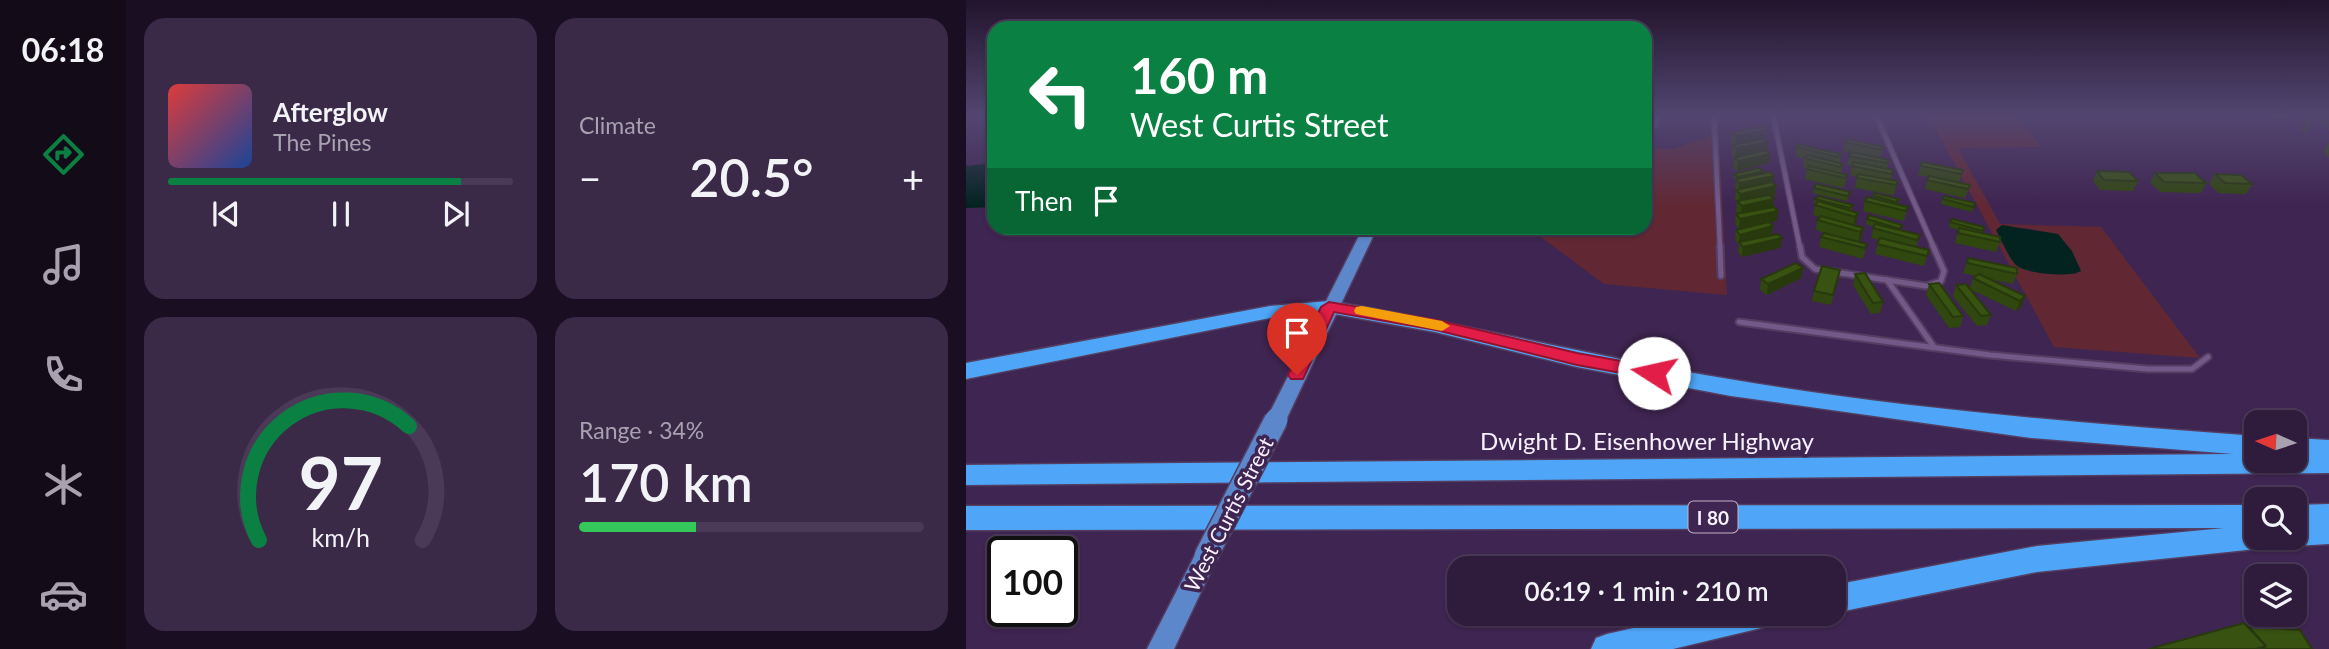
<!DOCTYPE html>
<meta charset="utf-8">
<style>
body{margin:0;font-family:Lato,sans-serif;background:#3b2948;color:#f1f3f6;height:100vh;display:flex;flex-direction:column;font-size:26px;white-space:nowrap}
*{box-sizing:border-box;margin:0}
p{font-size:23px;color:#a7a1b0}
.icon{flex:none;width:38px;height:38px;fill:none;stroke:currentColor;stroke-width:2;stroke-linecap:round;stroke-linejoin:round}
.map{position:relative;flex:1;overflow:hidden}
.side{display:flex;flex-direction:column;gap:18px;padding:18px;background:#1a0f22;width:840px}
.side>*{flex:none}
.guide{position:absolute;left:21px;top:21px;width:665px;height:214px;border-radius:21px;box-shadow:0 2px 5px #0004,0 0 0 2px #4a3a57;background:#0b8043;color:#fff;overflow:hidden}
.needle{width:46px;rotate:273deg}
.fabs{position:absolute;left:1278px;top:410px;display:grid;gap:14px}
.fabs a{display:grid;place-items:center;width:63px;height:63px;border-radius:14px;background:#2f1c3d;box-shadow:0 2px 5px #0004,0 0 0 2px #4a3a57;font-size:35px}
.speed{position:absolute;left:21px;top:536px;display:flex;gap:14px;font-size:35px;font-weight:700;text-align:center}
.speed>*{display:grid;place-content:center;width:91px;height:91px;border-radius:50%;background:#2f1c3d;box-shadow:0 2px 5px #0004,0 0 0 2px #4a3a57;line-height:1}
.speed .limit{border:4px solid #111;border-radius:10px;background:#fff;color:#111}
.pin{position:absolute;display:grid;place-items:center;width:60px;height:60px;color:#fff;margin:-72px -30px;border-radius:50% 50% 50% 0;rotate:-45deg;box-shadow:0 0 7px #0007}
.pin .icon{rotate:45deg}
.me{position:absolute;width:77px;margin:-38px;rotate:280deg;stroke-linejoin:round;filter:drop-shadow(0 0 5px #0008)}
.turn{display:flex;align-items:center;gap:24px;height:147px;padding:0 28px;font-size:32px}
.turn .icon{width:91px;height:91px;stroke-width:2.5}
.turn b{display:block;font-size:49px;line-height:60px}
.then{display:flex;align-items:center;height:66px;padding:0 28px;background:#0003;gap:14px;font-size:26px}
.big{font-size:52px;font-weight:600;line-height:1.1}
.side .card{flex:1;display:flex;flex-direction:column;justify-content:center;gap:10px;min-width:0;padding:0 24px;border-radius:21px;background:#3b2948}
.side .dial{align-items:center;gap:0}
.dial svg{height:182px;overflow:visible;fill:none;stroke:#4a3a57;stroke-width:7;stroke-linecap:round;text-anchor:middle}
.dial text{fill:#f1f3f6;stroke:none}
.song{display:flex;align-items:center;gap:21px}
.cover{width:84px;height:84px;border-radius:10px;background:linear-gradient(135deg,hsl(0 70% 55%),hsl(220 70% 35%))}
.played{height:7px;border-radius:4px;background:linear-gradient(90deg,#0b8043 85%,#4a3a57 85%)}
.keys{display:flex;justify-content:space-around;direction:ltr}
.heat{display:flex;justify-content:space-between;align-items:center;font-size:38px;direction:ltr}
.charge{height:10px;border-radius:5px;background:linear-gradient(90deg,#34c759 34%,#4a3a57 0)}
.side .tiles{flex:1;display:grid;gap:18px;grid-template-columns:repeat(2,1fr)}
.trip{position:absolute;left:481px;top:556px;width:399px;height:70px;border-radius:21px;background:#2f1c3d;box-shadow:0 2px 5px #0004,0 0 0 2px #4a3a57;font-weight:600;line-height:70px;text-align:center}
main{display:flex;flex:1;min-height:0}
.tab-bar{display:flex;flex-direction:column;width:126px;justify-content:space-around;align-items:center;background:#130b18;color:#a7a1b0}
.tab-bar .icon{width:49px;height:49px}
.tab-bar .on{color:#0b8043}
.tab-bar b{font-size:32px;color:#f1f3f6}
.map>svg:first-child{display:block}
</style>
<main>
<nav class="tab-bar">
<b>06:18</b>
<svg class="icon on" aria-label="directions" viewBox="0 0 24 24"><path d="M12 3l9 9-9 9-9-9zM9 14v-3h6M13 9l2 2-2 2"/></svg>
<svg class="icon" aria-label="music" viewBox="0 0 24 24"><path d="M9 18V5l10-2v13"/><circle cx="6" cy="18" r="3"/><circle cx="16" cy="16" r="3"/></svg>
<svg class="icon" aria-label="phone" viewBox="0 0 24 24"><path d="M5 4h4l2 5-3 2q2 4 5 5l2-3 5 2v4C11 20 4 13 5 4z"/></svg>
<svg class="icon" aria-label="climate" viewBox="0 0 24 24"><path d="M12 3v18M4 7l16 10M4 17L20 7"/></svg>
<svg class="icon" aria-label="car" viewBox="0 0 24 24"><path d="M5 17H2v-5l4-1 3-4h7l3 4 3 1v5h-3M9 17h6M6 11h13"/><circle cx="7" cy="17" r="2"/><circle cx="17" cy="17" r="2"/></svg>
</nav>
<section class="side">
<div class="tiles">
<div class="card">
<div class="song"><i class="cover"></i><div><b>Afterglow</b><p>The Pines</p></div></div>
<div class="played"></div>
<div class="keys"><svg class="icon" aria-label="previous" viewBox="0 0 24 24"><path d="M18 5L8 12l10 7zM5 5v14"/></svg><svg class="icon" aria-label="pause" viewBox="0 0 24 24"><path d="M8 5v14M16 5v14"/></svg><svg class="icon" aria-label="next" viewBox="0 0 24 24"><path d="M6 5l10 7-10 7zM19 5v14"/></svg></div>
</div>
<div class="card"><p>Climate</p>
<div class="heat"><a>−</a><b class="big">20.5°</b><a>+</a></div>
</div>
<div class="card dial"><svg viewBox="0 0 100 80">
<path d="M14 69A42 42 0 1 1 86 69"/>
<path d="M14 69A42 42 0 0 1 80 19" stroke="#0b8043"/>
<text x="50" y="56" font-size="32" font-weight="700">97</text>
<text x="50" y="72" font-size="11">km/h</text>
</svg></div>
<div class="card"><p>Range · 34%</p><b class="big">170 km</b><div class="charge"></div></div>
</div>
</section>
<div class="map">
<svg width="1363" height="649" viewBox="0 0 1363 649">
<rect width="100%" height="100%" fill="#3f2551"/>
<g fill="#612834" fill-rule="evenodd">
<path d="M 962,115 L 1052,115 L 1075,147 L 992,148 L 1034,224 L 1135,227 L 1234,358 L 1088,347 ZM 1052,228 L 1067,229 L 1111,274 L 1062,271 Z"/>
<polygon points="741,137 753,137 761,295 638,284 563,228 679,228 679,148 707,149"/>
</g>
<g fill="#032321">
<polygon points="28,163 28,207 0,208 0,166"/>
<path d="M 1036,225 L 1092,234 L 1106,251 L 1115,271 C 1105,278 1059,274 1050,265 C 1042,257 1036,241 1030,230 Z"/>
</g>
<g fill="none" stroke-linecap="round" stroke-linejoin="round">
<g stroke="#533e61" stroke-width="7">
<g id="service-far1">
<polyline points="748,115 754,248"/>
<polyline points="807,115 834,248"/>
<polyline points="910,115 968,248"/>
<polyline points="679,125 690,125 691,115"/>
</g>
</g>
<g stroke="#533e61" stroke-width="9">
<g id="service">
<polyline points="754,246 755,276"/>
<polyline points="834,246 836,257 849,269 960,286 975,281 978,271 967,246"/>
<polyline points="921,280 968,347"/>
<polyline points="773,322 1024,355 1182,369 1226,369 1242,357"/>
</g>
</g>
<g stroke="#533e61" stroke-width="3">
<g id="primary">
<polygon points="397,228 411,228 320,420 317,425 310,427 303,425 300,420"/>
<polygon points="240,545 248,549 252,556 208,649 181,649 232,549"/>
</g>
</g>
<g stroke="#533e61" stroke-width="3">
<g id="motorway">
<path d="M 363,301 C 497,323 629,357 763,379 C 937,409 1114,423 1290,436 L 1290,460 L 1328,460 L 1328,438 L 1363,440 L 1363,473 L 0,485 L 0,465 L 1267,454 L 1065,438 L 765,396 L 611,367 L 469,332 L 363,313 L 304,318 L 0,379 L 0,363 L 304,306 Z"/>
<polygon points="1363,504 1363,544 1328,546 1318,542 1316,537 1328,537 1328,505"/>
<polygon points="1290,505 1290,537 1304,537 1300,546 1290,549 1071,572 868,613 868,585 1071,546 1258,528 0,530 0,506"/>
<polygon points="729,614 810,614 806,624 795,628 707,649 625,649 630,638 641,634"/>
</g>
</g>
<use href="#service-far1" stroke="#735988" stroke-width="4.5"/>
<use href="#service" stroke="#735988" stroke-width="5"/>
<use href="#primary" fill="#5d87cb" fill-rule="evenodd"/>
<use href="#motorway" fill="#4fa6f8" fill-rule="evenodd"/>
<g stroke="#533e61" stroke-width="26" stroke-linecap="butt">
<polyline id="primary-bridge" points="240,556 310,420"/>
</g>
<use href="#primary-bridge" stroke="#5d87cb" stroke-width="23"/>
</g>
<g fill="#30470f">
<polygon points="1303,115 1327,115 1326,117 1307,121 1301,118"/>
<polygon points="1340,116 1344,129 1342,133 1335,132 1337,121"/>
<polygon points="1357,118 1363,119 1363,130 1354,123"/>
<polygon points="765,133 800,139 799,139 803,163 771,171 767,167 768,158 769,158 766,155 766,145 768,145 765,142"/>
<polygon points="879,142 918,147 914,158 923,160 921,169 927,170 925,180 931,181 928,195 889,188 891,177 884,175 886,166 881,165 885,153 877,151"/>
<polygon points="1363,142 1363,158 1357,151"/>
<polygon points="831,144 875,154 874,163 877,164 875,173 881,175 879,184 877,188 839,179 841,169 837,167 838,159 829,156"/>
<polygon points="955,166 997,170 993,182 1004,185 999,198 959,189 962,177 952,175"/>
<polygon points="797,171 797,173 810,186 809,196 806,197 811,221 803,223 807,226 806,235 816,238 814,248 776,257 772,252 773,245 769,240 770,230 773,229 769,224 770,214 773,214 770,211 771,202 769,200 770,190 769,189 770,180 768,179 768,174"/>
<polygon points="1131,171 1172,181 1167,191 1134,190 1127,181"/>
<polygon points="1189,173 1240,183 1235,193 1194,192 1184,182"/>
<polygon points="1249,174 1286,184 1280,194 1253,193 1243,184"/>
<polygon points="848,188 884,192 881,201 847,193"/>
<polygon points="908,193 933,199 931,204 942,207 938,221 897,211 899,201 907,198"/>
<polygon points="978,196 1009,203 1006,212 975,204"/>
<polygon points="849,199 887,205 885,211 892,213 890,223 888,226 898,228 895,239 893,242 901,244 897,259 853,247 855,237 873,237 850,230 851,220 854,217 847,215 850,204 848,204"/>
<polygon points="901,219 936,225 935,230 954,235 950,247 963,250 958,266 909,254 913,240 905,238 908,227 900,224"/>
<polygon points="984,222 1018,227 1016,233 1034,242 1030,252 989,243 992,230 983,227"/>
<polygon points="1002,258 1051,274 1047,284 1023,279 1059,296 1055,307 1050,311 1004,289 1007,278 1010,276 997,273"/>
<polygon points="837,268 835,278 801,295 794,290 795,279"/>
<polygon points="889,274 917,302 914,313 905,314 887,285"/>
<polygon points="872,280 865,305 846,301 848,291"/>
<polygon points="963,284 997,316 994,327 983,328 960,295"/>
<polygon points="990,285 1025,315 1021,325 1011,326 987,296"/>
</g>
<g fill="#27390d">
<polygon points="1317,115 1327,115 1326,117 1307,121 1309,116"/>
<polygon points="801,130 800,139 769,145 770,136"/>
<polygon points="802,142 801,151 769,158 770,148"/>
<polygon points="804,154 803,163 771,171 772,161"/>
<polygon points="797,171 797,176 771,182 772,177"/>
<polygon points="808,176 807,185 773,192 773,183"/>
<polygon points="810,186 809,196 773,204 774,194"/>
<polygon points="808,199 807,209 775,216 776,206"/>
<polygon points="812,211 811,221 773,229 774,219"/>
<polygon points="892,213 890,223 887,227 889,217"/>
<polygon points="807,226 806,236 773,242 773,245 774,235"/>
<polygon points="898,228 895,239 892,243 894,232"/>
<polygon points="816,238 814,248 776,257 777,247"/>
<polygon points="837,268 835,278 801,295 802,284"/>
<polygon points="1059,296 1055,307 1050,311 1054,301"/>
</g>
<g fill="#385212" stroke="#27390d" stroke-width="2">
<polygon points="1340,116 1346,118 1344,129 1338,127"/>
<polygon points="797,126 801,130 770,136 765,133"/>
<polygon points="798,139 802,142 770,148 766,145"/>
<polygon points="882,139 918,147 916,150 879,142"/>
<polygon points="831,144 875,154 872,157 830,147"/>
<polygon points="800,150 804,154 772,161 768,158"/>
<polygon points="885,152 923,160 921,163 883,156"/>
<polygon points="841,155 877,164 874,167 838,158"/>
<polygon points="888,162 927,170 926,174 886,166"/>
<polygon points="956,162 997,170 995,174 955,166"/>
<polygon points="843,166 881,175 879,178 841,169"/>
<polygon points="793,168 797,171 772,177 768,174"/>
<polygon points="1131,171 1163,172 1172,181 1138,180"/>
<polygon points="804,172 808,176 773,183 770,179"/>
<polygon points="1189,173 1229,173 1240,183 1198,182"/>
<polygon points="892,174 931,181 931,185 891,178"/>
<polygon points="1249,174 1275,175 1286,184 1259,183"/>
<polygon points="963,176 1004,185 1002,189 961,180"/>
<polygon points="806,182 810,186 774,194 770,190"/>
<polygon points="850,184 884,192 882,196 848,188"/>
<polygon points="908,193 933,199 930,202 908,196"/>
<polygon points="803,195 808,199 776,206 771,201"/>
<polygon points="852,196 887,205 884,208 849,199"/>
<polygon points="978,196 1009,203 1008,207 977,199"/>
<polygon points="901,197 942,207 940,211 899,201"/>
<polygon points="852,201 892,213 889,217 849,205"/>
<polygon points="808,207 812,211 774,219 770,214"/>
<polygon points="903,215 936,225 934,229 901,219"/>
<polygon points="855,216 898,228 894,232 851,220"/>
<polygon points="986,219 1018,227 1017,231 984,222"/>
<polygon points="803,222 807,226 774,235 770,230"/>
<polygon points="909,224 954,235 951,240 907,228"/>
<polygon points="993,228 1034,237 1034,242 992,233"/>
<polygon points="858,233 901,244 899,248 855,237"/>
<polygon points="812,234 816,238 777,247 773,242"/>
<polygon points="914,238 963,250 961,256 911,244"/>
<polygon points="1002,258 1051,268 1051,274 1001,263"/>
<polygon points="830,263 837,268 802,284 795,279"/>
<polygon points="856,266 874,270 867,295 848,291"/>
<polygon points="899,273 917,302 907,303 889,274"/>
<polygon points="1013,274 1059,296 1054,301 1007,278"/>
<polygon points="973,283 997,316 987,317 963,284"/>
<polygon points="1000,284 1025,315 1015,316 990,285"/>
<polygon points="1278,623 1300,646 1290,649 1183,649"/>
<polygon points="1283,627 1334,630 1346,649 1297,649 1300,646"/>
</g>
<linearGradient id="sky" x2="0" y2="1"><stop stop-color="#23142d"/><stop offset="0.56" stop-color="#524670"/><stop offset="1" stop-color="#524670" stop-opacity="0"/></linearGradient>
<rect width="1363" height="206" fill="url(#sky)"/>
<polygon fill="#e11d48" stroke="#92132f" stroke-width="2" points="363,302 470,320 611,353 688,367 696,373 688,379 611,365 470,330 368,312 337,379 325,379 322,375 355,307"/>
<polygon fill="#f59e0b" points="396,306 476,321 484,326 476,331 390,314 388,311 390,307"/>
<g text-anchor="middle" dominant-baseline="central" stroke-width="7" stroke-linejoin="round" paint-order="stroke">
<rect fill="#3f2551" stroke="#c0b4c9" stroke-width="2" x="722.5" y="501.5" width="49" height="31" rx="5"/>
<g font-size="19" font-weight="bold" fill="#f7f1fc">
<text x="747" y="517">I 80</text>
</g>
<g font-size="21" fill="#f7f1fc" stroke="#3f2551">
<text transform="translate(262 514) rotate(-63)">West Curtis Street</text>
</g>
<g font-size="24" fill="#f7f1fc" stroke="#3f2551">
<text x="681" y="440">Dwight D. Eisenhower Highway</text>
</g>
</g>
</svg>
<div class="fabs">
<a><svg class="needle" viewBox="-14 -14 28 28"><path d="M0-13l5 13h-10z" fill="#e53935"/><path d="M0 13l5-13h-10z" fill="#a7a1b0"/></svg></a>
<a><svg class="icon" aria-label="search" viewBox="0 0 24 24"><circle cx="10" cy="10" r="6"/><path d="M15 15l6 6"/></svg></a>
<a><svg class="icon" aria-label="layers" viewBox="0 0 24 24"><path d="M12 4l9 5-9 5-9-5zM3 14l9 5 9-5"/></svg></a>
</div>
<div class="speed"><div class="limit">100</div></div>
<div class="pin" style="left:331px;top:375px;background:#d93025"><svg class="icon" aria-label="arrive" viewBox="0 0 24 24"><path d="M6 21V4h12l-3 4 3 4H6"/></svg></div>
<svg class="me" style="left:688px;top:373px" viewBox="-20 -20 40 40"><circle r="19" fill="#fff"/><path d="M0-13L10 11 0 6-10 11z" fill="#e11d48"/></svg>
<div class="trip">06:19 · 1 min · 210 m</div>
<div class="guide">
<div class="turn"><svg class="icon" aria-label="left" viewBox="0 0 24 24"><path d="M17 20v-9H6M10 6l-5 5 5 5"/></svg><div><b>160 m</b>West Curtis Street</div></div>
<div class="then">Then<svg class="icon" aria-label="arrive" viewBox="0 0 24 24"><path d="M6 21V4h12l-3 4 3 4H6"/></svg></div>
</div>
</div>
</main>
